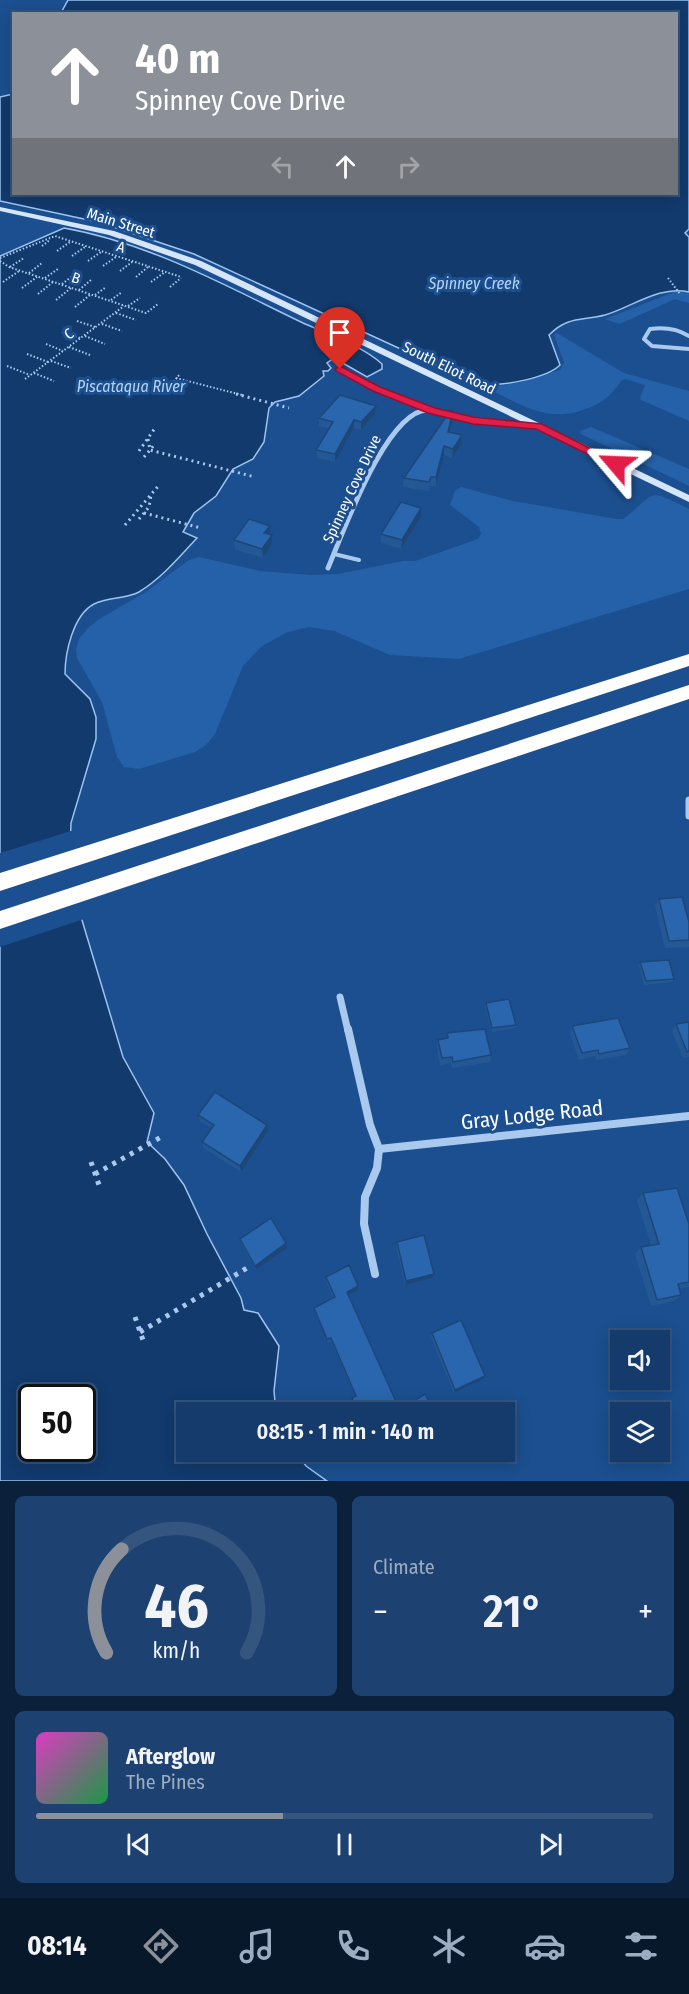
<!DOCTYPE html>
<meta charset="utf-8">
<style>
body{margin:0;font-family:"Fira Sans Condensed",sans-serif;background:#1d4271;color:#f1f3f6;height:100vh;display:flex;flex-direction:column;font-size:22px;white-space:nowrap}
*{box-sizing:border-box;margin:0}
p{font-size:20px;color:#9dadc1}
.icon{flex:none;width:33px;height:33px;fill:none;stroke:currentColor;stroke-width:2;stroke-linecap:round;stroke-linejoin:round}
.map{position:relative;height:1481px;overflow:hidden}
.sheet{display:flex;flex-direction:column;gap:15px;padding:15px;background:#0b203b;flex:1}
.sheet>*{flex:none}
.top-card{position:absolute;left:12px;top:12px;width:666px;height:183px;border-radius:0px;box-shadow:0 3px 15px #0003,0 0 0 2px #33557e;background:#8c9099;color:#fff;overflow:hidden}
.fabs{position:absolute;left:610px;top:1330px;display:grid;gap:12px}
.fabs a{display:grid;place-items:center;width:60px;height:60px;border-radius:0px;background:#143b6b;box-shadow:0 3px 15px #0003,0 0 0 2px #33557e;font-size:30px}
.speed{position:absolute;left:18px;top:1384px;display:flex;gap:12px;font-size:30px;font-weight:700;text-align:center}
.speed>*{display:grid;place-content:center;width:78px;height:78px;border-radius:50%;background:#143b6b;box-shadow:0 3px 15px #0003,0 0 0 2px #33557e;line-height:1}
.speed .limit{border:3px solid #111;border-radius:9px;background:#fff;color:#111}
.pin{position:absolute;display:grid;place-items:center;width:51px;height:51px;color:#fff;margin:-62px -26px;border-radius:50% 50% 50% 0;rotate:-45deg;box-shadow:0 0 6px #0007}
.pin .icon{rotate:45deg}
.me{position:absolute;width:66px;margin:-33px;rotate:296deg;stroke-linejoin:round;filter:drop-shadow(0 0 4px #0008)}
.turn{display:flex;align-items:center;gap:21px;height:126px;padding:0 24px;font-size:27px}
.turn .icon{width:78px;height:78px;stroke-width:2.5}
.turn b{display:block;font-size:42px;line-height:51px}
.lanes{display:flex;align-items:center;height:57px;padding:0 24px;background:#0003;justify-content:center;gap:30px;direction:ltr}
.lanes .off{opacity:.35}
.big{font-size:45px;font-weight:600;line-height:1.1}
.sheet .card{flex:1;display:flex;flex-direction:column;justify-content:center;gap:9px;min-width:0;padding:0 21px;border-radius:9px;background:#1d4271}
.sheet .dial{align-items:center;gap:0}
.dial svg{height:156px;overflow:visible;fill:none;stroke:#33557e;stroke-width:7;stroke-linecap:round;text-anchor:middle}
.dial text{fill:#f1f3f6;stroke:none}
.song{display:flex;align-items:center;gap:18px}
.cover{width:72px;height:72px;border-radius:9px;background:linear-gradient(135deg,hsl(310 70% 55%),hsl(140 70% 35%))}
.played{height:6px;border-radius:3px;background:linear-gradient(90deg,#8c9099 40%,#33557e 40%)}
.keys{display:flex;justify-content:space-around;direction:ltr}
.heat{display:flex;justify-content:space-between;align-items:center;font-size:33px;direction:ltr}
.sheet .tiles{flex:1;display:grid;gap:15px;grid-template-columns:1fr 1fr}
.card:last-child{grid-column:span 2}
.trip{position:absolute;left:176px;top:1402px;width:339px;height:60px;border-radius:0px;background:#143b6b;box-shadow:0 3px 15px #0003,0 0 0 2px #33557e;font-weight:600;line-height:60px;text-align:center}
.dock{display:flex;height:96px;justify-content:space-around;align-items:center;background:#08182b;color:#9dadc1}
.dock .icon{width:42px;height:42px}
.dock .on{color:#8c9099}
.dock b{font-size:27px;color:#f1f3f6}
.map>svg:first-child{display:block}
</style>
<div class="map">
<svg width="689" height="1481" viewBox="0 0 689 1481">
<rect width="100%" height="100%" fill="#1b4f8f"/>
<g fill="#2461a8">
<polygon points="677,291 689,293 689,303 675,299 620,324 605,319"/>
<path d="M 557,333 L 624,373 L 689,391 L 689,421 L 641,400 L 640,398 L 645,385 L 625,379 L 622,380 C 611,396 602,404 583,410 C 546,423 519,403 486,388 L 521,382 L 560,370 L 564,362 L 554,335 Z"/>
<polygon points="591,427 689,469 689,486 581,434 580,431"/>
<path d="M 461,487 L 513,501 L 617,519 L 623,519 C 659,491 645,488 689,509 L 689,589 L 459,659 L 390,655 L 334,631 L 309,627 L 288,632 L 262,646 L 243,666 L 215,734 L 206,745 L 195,752 L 139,769 L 124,767 L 117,757 L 102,702 L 77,658 L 76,649 L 79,639 L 88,628 L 99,619 L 146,592 L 189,560 L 199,557 L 260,571 L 311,575 L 338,574 L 403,561 L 415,561 L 478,539 L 481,534 L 479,527 L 450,505 L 455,491 Z"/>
</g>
<g fill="#123a6d" stroke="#9cc4f0" stroke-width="1.5" fill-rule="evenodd">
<path d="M 68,0 L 689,0 L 689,229 L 685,233 L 689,237 L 689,292 C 660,285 632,307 605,315 C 582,321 568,316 549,335 L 560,365 C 547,378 504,386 485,384 C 479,384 472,381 466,379 L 194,254 L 98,222 L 0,201 L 0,97 L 13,94 L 14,194 L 676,194 L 676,14 L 61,13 Z"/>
<path d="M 64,228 C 149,243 224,285 301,322 C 327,334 361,345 382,364 L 382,369 L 367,377 L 334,358 L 327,363 L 331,368 L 328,371 L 323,371 L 324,376 L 299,396 L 275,402 L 269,408 L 264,442 L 253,459 L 233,469 L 216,496 L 194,513 L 183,532 L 197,538 C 179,557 162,578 139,592 C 126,599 108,597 94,604 C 73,615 65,653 65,674 L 90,699 L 96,717 L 96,739 L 71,823 L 70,855 L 73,890 L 123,1057 L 154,1113 L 147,1142 L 165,1159 L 184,1185 L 207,1234 L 241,1298 L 244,1310 L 258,1313 L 279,1346 L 274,1391 L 276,1413 L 186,1413 L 186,1452 L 296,1452 L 306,1466 L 327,1481 L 0,1481 L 0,256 ZM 32,1398 L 82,1398 L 82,1449 L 32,1449 Z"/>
</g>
<polygon fill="#1b4f8f" points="74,830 73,855 76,890 84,919 0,947 0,853"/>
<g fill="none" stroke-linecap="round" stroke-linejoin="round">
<g stroke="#a9c9ee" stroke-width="2" stroke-dasharray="1.5 2" stroke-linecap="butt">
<polyline points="42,246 50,240"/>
<polyline points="57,251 70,242"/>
<polyline points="72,256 85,247"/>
<polyline points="0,258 55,236 181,277"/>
<polyline points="0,261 9,267 146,313 158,304"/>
<polyline points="88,261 101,252"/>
<polyline points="103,266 116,257"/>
<polyline points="10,267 24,258"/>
<polyline points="120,271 132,262"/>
<polyline points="29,273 42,263"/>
<polyline points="136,277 148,267"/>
<polyline points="45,278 58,269"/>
<polyline points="668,278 680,294"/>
<polyline points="3,282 19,271"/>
<polyline points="151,282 165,272"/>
<polyline points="62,284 75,274"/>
<polyline points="170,287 181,278"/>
<polyline points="22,288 37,277"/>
<polyline points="79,290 91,280"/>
<polyline points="38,294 53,282"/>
<polyline points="95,295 106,287"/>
<polyline points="56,300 71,288"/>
<polyline points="111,300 122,292"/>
<polyline points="128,306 140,298"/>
<polyline points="75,307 90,295"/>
<polyline points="116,313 136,320"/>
<polyline points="77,321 95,327"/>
<polyline points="102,324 122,331"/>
<polyline points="62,332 80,338"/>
<polyline points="85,336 105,344"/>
<polyline points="46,344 63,351"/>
<polyline points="69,347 90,355"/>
<polyline points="27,354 48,362"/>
<polyline points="51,361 71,368"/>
<polyline points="7,366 30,375"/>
<polyline points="34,373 54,381"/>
<polyline points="176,378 242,395"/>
<polyline points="25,379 124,306"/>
<polyline points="169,387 180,374"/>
</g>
<g stroke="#a9c9ee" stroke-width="3" stroke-dasharray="2 4" stroke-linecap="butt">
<polyline points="236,394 289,408"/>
<polyline points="148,439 150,450 255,477"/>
<polyline points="139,451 155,428"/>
<polyline points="144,457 155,444"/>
<polyline points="144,513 201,528"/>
<polyline points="139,519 149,507 151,495"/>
<polyline points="125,525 160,484"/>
</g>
<g stroke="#a9c9ee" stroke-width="5" stroke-dasharray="4 6" stroke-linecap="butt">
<polyline points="91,1162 99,1185"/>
<polyline points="95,1174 163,1136"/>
<polyline points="135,1317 144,1343"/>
<polyline points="140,1332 247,1268"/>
</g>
<polyline stroke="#a9c9ee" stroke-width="3" points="340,369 391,395"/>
<g stroke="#a9c9ee" stroke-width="4">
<polyline points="387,394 430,410"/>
<polyline points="334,554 359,560"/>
</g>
<path stroke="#a9c9ee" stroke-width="4" d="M 689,336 C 676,328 664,327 650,329 L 644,339 L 652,346 L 689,349"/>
<path stroke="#a9c9ee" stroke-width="5" d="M 328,568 C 343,533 387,408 429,410 L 481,422 L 537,426"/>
<g stroke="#a9c9ee" stroke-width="7">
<polyline points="689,800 689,816"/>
<polyline points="340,997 348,1031"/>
</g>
<g stroke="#a9c9ee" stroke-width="8">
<polyline points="348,1029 370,1125 379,1149 377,1168 365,1197 364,1224 375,1274"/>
<polyline points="379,1149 689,1116"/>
</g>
<polygon fill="#d6e6fa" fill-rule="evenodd" points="0,207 114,231 201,261 689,495 689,502 195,265 109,235 0,211"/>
<g fill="#fff" fill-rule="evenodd">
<polygon points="689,654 689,666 0,891 0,873"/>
<polygon points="689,685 689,699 0,929 0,911"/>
</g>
</g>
<g fill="#245895">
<polygon points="376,406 375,414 361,430 354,428 335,462 317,458 316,450 329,429 319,426 319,418"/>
<polygon points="453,420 450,432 461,444 452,458 444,455 436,486 430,486 429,491 403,487 404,478"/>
<polygon points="421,517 401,549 381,543 381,534"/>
<polygon points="270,535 272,535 272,544 263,558 235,549 234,540"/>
<polygon points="659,899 689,940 689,947 665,948 655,906"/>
<polygon points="640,962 674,979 672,982 644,985 639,966"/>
<polygon points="486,1003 516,1025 515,1028 492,1032 485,1006"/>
<polygon points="689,1020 689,1057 683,1058 672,1031 676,1024 688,1022"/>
<polygon points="572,1026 630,1048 626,1055 596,1060 595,1056 579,1060 570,1033"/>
<polygon points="447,1033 491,1055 490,1062 452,1068 451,1063 440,1065 437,1046 438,1040 446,1038"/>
<polygon points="198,1115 268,1131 241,1172 204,1148 202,1142 212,1128 200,1121"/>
<polygon points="643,1193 689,1224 689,1287 679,1289 681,1295 674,1301 651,1306 635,1254 641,1247 651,1245 637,1201"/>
<polygon points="240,1239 286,1243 287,1248 256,1270 241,1244"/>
<polygon points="397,1242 433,1278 405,1285 396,1247"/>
<polygon points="326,1277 358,1290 349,1295 397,1404 396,1406 384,1413 357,1413 352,1401 352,1398 355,1396 331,1341 328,1343 315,1312 314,1308 333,1298 326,1281"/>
<polygon points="432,1333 483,1379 454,1393 431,1337"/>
</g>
<g fill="#1d4779">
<polygon points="376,406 375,414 361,430 361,422"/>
<polygon points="453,411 453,420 447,441 448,432"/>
<polygon points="354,420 354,428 335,462 335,454"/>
<polygon points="462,435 461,444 452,458 453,449"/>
<polygon points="444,446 444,455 436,486 436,477"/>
<polygon points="421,508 421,517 401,549 402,540"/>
<polygon points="270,526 270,535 264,533"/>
<polygon points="272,535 272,544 263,558 262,549"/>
<polygon points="267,1125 268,1131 241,1172 240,1166"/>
<polygon points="286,1243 287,1248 256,1270 255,1266"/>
<polygon points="434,1274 433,1278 405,1285 406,1281"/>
<polygon points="358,1286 358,1290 347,1296 347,1292"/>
<polygon points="485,1376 483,1379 454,1393 455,1390"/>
<polygon points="397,1404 396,1406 384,1413 381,1413"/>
</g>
<g fill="#2a66ad" stroke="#1d4779" stroke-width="1.5">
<polygon points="340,395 376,406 361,422 354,420 335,454 316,450 333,422 319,418"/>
<polygon points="450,411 453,411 448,432 462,435 453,449 444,446 436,477 431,477 429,482 404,478"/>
<polygon points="401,502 421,508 402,540 381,534"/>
<polygon points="249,519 270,526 264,533 272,535 262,549 234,540"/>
<polygon points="682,897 689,922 689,940 669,941 659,899"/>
<polygon points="669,960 674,979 646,981 640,962"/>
<polygon points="509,999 516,1025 492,1028 486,1003"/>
<polygon points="618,1018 630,1048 599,1054 598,1050 582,1053 572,1026"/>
<polygon points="689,1022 689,1051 687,1052 676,1024"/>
<polygon points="485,1029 491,1055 453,1062 452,1057 442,1058 438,1040 448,1038 447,1033"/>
<polygon points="215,1092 267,1125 240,1166 202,1142 214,1125 198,1115"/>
<polygon points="677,1188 689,1224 689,1282 678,1284 681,1295 657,1300 641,1247 659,1244 643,1193"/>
<polygon points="271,1218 286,1243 255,1266 240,1239"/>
<polygon points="424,1235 434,1274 406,1281 397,1242"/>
<polygon points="349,1265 358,1286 347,1292 397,1404 381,1413 358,1413 352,1398 356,1396 331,1338 327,1339 314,1308 335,1297 326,1277"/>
<polygon points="461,1320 485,1376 455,1390 432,1333"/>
<polygon points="425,1394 435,1413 409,1413 406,1406"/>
</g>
<polygon fill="#e11d48" stroke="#92132f" stroke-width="1.5" points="340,366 380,387 435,408 473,417 542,424 621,464 616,467 612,466 536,429 473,424 428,413 373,391 336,371 335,369"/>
<g text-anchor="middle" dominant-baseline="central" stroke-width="6" stroke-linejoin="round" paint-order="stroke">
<g font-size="15" fill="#fff" stroke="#1b4f8f">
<text transform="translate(121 223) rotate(17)">Main Street</text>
<text transform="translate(121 247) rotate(18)">A</text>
<text transform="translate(76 278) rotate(19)">B</text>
<text transform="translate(69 334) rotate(-36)">C</text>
<text transform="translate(449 368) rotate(26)">South Eliot Road</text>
<text transform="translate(352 489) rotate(-65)">Spinney Cove Drive</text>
</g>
<g font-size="16" font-style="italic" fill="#b5d3f5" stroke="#1b4f8f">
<text x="474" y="283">Spinney Creek</text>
<text x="131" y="386">Piscataqua River</text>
</g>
<g font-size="21" fill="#fff" stroke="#1b4f8f">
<text transform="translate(532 1115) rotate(-6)">Gray Lodge Road</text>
</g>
</g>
</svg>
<div class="fabs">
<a><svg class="icon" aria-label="sound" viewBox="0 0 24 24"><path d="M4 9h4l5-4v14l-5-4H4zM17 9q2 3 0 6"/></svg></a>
<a><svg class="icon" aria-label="layers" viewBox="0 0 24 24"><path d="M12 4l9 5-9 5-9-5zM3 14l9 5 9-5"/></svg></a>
</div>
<div class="speed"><div class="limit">50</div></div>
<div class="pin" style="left:340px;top:369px;background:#d93025"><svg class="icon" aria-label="arrive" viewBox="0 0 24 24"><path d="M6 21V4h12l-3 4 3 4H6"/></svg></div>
<svg class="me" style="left:616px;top:464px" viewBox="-20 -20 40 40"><path d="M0-17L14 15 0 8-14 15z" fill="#e11d48" stroke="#fff" stroke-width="4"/></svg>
<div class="trip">08:15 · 1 min · 140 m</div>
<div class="top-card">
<div class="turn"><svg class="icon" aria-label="ahead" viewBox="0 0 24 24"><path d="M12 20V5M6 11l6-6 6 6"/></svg><div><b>40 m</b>Spinney Cove Drive</div></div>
<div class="lanes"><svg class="icon off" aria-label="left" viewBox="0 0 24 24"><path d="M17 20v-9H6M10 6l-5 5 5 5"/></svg><svg class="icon" aria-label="ahead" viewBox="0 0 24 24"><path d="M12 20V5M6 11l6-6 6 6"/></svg><svg class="icon off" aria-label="right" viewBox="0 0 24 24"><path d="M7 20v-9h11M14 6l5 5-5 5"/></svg></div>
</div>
</div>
<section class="sheet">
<div class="tiles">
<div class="card dial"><svg viewBox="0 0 100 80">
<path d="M14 69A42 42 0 1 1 86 69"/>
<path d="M14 69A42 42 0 0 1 22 16" stroke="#8c9099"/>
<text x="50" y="56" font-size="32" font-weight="700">46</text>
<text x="50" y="72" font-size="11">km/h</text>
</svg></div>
<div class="card"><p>Climate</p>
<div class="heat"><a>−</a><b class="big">21°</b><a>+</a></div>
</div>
<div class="card">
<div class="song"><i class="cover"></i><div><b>Afterglow</b><p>The Pines</p></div></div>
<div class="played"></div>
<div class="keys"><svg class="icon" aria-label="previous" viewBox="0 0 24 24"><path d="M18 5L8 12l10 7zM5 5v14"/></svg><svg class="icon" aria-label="pause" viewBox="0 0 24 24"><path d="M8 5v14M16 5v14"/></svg><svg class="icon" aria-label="next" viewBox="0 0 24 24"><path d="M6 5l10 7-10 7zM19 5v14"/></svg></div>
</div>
</div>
</section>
<nav class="dock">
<b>08:14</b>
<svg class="icon on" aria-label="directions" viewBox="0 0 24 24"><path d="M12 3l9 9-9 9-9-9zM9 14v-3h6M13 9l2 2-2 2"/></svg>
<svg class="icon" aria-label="music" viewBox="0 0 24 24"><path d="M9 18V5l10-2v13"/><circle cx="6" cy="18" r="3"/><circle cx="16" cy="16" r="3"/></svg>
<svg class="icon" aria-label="phone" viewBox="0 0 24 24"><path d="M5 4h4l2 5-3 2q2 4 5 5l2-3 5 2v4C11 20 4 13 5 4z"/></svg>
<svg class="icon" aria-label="climate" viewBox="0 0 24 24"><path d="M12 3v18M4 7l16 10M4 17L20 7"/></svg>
<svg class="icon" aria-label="car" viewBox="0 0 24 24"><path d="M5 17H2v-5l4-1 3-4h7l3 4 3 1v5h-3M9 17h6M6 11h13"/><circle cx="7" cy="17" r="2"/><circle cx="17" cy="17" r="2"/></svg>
<svg class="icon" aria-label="filters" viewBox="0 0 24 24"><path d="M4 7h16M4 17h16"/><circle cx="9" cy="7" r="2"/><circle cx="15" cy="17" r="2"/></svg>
</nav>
